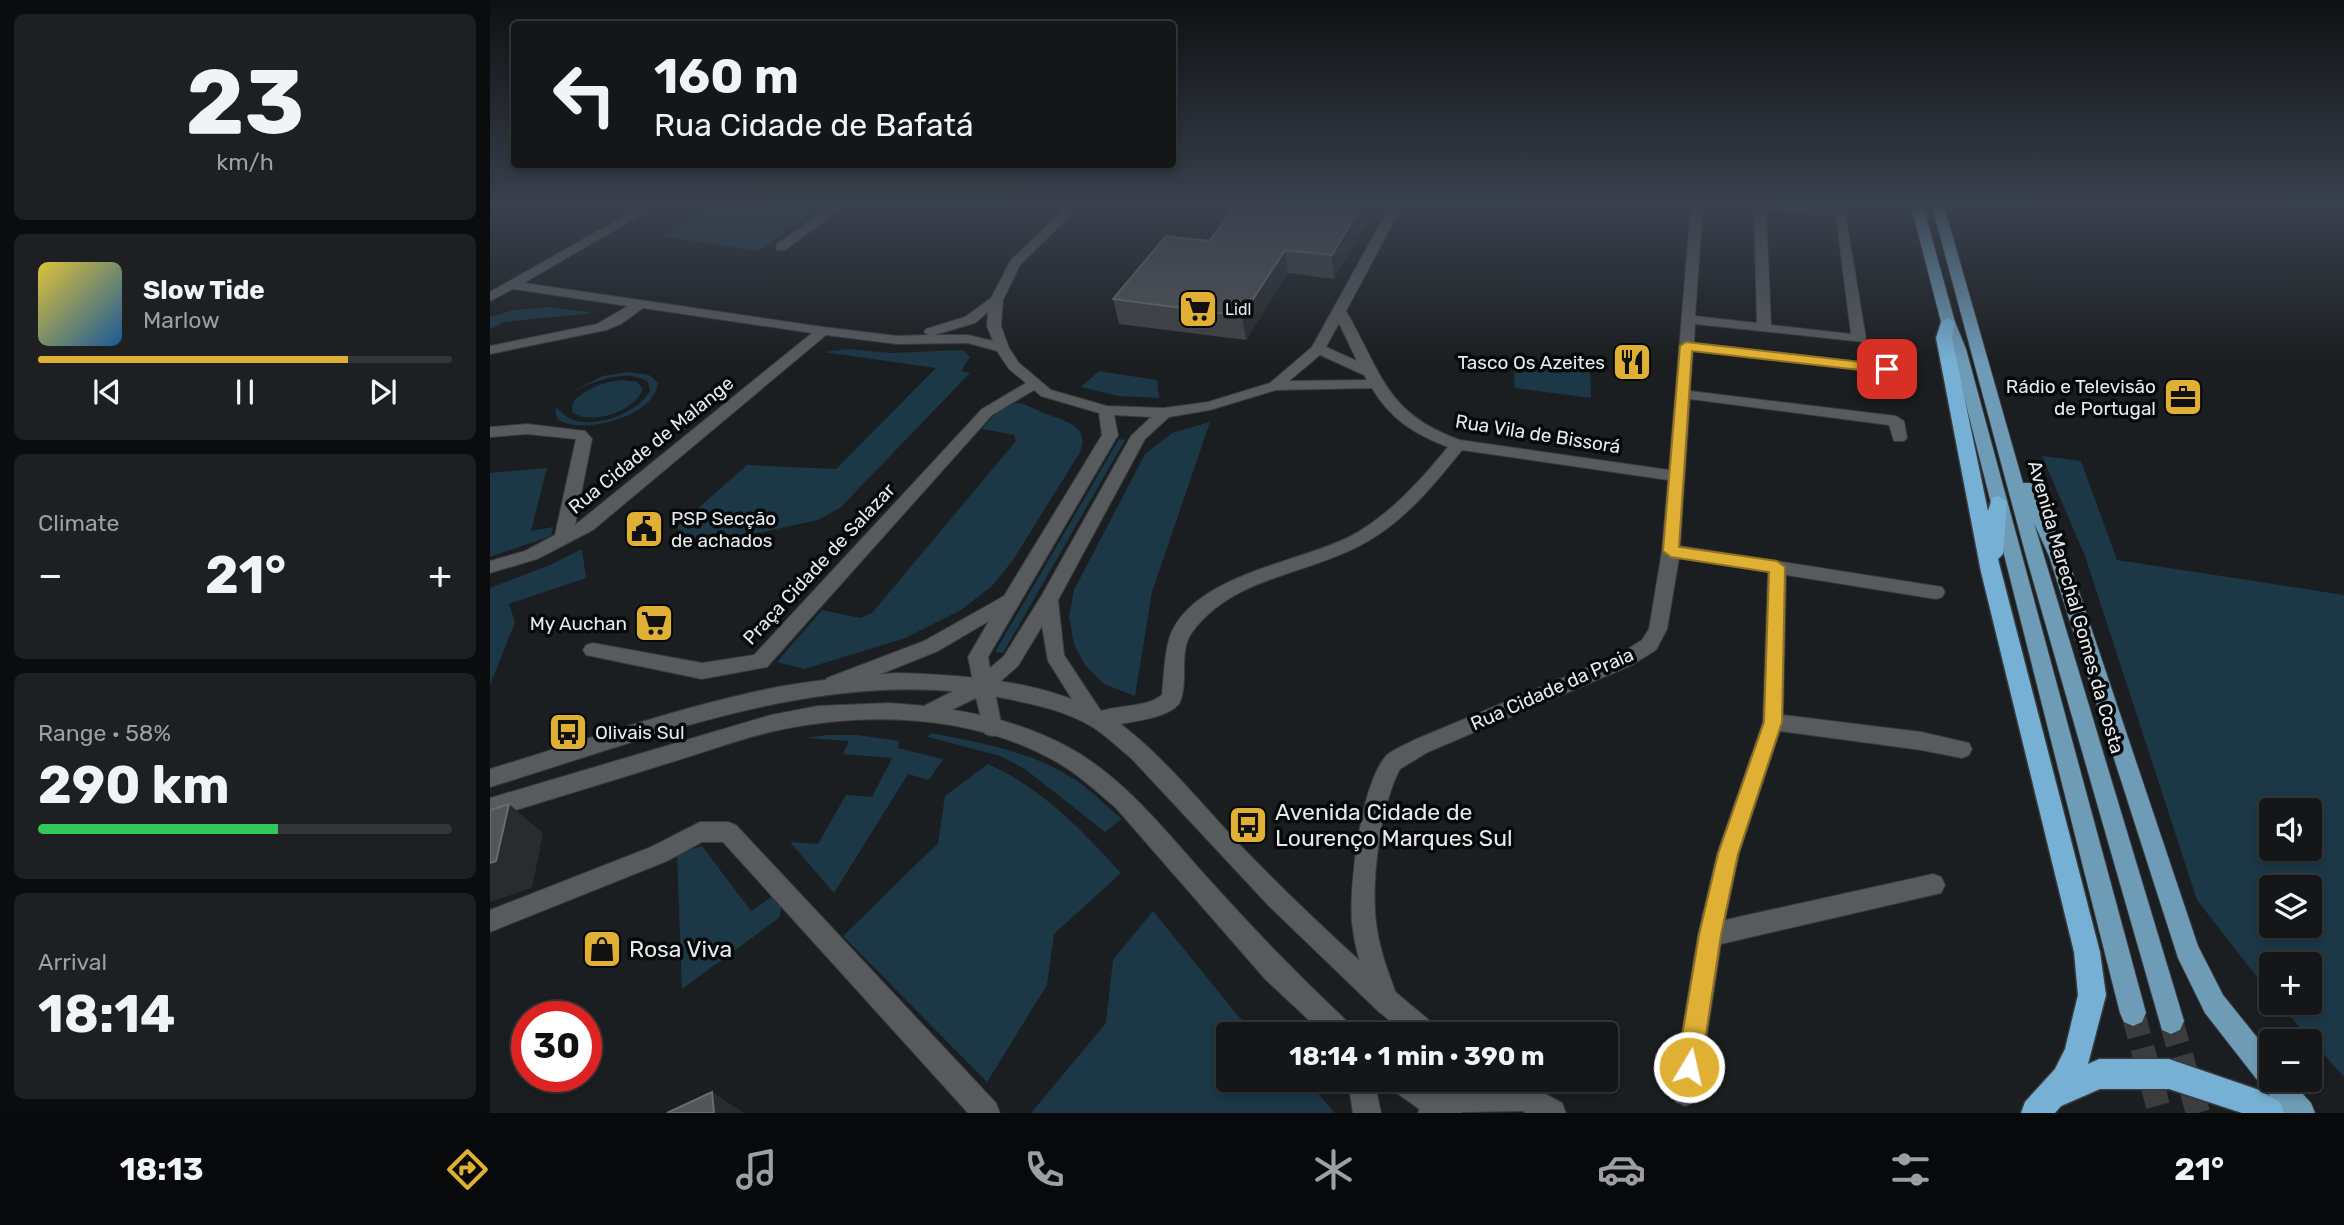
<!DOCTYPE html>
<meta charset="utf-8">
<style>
body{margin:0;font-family:Rubik,sans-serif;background:#1d1f21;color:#f1f3f6;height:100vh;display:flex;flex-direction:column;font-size:26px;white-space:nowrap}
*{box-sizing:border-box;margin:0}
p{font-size:23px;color:#9d9fa2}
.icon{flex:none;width:38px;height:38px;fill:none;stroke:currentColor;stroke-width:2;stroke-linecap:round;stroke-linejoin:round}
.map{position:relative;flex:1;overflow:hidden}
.details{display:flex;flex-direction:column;gap:14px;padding:14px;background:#0b0c0d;width:490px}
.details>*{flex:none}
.hud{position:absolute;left:21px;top:21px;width:665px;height:147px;border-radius:7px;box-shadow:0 4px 10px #0003,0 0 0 2px #333537;background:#141618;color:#f1f3f6;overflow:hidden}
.fabs{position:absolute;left:1769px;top:798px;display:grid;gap:14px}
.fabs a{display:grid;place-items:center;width:63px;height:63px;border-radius:7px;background:#141618;box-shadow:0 4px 10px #0003,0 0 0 2px #333537;font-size:35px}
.speed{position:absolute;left:21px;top:1001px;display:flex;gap:14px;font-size:35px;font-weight:700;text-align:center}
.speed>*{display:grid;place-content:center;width:91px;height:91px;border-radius:50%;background:#141618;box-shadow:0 4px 10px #0003,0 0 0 2px #333537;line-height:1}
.speed .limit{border:10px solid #d22;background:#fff;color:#111}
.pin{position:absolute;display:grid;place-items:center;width:60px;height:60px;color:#fff;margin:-30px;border-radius:14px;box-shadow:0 4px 10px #0006}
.me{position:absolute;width:77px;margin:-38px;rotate:9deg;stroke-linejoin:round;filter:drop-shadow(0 0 5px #0008)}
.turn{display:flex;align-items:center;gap:24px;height:147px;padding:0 28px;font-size:32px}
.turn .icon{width:91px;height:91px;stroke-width:2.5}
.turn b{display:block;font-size:49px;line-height:60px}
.big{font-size:52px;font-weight:700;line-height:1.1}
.details .card{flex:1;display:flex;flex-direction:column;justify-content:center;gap:10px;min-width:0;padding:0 24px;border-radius:10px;background:#1d1f21}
.details .dial{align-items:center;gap:0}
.dial b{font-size:91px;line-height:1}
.song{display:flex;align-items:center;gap:21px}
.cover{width:84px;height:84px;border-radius:10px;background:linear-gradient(135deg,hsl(50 70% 55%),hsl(210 70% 35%))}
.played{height:7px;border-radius:4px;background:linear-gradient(90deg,#dfb034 75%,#333537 75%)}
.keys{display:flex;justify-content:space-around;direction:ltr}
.heat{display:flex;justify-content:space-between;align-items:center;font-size:38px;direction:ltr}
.charge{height:10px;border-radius:5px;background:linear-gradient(90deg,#34c759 58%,#333537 0)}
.trip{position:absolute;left:726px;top:1022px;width:402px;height:70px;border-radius:7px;background:#141618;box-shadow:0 4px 10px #0003,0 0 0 2px #333537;font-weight:700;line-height:70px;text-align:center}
.menu{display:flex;height:112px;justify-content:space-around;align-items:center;background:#08090a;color:#9d9fa2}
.menu .icon{width:49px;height:49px}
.menu .active{color:#dfb034}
.menu b{font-size:32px;color:#f1f3f6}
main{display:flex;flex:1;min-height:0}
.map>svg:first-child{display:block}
</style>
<main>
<section class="details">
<div class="card dial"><b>23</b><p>km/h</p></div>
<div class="card">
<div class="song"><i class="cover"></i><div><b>Slow Tide</b><p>Marlow</p></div></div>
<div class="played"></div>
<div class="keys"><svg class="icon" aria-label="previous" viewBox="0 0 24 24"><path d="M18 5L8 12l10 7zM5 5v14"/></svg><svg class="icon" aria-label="pause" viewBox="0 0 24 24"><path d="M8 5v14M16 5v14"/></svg><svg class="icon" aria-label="next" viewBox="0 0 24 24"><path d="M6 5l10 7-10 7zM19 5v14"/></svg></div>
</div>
<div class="card"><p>Climate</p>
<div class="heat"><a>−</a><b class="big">21°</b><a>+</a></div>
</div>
<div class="card"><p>Range · 58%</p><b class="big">290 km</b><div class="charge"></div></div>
<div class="card"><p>Arrival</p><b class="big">18:14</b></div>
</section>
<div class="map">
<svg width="1854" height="1113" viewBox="0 0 1854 1113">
<rect width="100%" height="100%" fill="#1b1e20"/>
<g fill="#1c3746" fill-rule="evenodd">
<polygon points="220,206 332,206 268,251 171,236"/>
<polygon points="57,307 104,313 14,322 0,329 0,317 24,310"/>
<polygon points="359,349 401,353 473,350 480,357 471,371 480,373 350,508 328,520 187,550 188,526 257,465 346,469 446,368 334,352"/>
<polygon points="1023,364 1100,369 1101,398 1025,388"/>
<polygon points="609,371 667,380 669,398 628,396 591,387"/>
<path d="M 139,372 L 159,375 L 168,383 C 165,417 92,436 67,419 L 65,407 C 72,411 76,418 83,420 C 107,428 148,413 160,391 L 158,382 C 135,367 103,383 80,392 L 113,376 Z"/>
<path d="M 132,380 L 147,382 L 153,389 C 144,412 101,426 82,412 L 83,402 C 95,388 114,382 132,380 Z"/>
<path d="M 524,403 C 535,402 545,410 556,414 C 576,421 602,427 589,454 L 523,560 L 502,586 L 471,610 L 413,639 L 314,669 L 287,662 L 332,610 L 370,618 L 382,613 L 526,441 L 524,435 L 492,429 L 506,413 Z"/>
<polygon points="720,422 662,592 645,696 614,684 595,665 584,644 579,617 584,590 655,454 682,433"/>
<polygon points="629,439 635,440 513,653 505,652"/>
<path d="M 1552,456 L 1591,461 L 1627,560 L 1854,595 L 1854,1077 L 1788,1003 L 1820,1003 L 1820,964 L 1782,964 L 1781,995 L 1707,900 L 1595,556 ZM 1782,810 L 1820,810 L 1820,849 L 1782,849 ZM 1782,887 L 1820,887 L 1820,926 L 1782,926 Z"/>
<polygon points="57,468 41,531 63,527 61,536 0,557 0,473"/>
<polygon points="92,549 96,578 19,604 25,622 0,685 0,588 60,565"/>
<path d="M 440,733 C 493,743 546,752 590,783 C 605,794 618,808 632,819 L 615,832 L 535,769 L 510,756 L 438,737 Z"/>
<polygon points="336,735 367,735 409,741 408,748 453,759 439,780 418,774 344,893 300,842 328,844 356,795 382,797 402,758 353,754 359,741 316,738"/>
<path d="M 498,764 C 552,788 591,829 631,873 L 564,934 L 557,985 L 497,1082 L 353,936 L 448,843 L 455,796 Z"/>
<polygon points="212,846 261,911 286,894 293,902 289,918 192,989 187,853"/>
<polygon points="663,911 749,1017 770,1034 738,1034 738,1080 816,1080 845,1113 541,1113 616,1023 623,960"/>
</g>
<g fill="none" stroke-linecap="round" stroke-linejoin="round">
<g stroke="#3a3c3e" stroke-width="24" stroke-dasharray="24 12" stroke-linecap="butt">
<polyline points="1643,1013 1670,1113"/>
<polyline points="1681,1021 1708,1113"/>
</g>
<g stroke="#383a3c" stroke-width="2">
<g id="minor">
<path d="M 152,206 L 166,206 L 34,283 L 333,327 L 407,336 L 438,335 L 434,332 L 436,329 L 475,317 L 501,298 L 521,260 L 578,206 L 590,206 L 530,265 L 513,300 L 511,326 L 519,348 L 529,363 L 561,390 L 617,406 L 674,408 L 718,402 L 780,383 L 822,347 L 900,206 L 912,206 L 856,311 C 892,373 895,413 970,440 L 1179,470 L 1201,206 L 1213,206 L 1205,316 L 1267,323 L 1264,206 L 1312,206 L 1355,211 L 1376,339 L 1374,342 L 1205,324 L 1204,343 L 1397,365 L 1402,366 L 1402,372 L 1203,351 L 1200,391 L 1406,416 L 1414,421 L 1417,438 L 1414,441 L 1404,441 L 1399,425 L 1200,399 L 1190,546 L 1452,587 L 1455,592 L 1452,597 L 1446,599 L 1296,575 L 1293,715 L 1431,732 L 1479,743 L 1482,749 L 1479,755 L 1472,758 L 1431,750 L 1290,731 L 1249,854 L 1235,920 L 1443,874 L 1451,877 L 1455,885 L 1451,893 L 1231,944 L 1208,1093 L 1204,1102 L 1195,1106 L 1186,1102 L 1182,1093 L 1208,935 L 1227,854 L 1273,722 L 1278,572 L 1189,558 L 1177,629 L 1166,650 L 1142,665 L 938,752 L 910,769 C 890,806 881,881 886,923 C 889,948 898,972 907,996 L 903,1005 L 894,1009 L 885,1005 C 874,979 865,951 862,922 C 859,886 871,784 896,756 C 903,749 915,745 924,740 L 1128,655 L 1152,640 L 1159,629 L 1172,551 L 1178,480 L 972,450 C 943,486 913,523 871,545 C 815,575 744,577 703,631 C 687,651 700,682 689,704 C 672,722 633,721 609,729 L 597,723 L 558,661 L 552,626 L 528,666 L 504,687 L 512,728 L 509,734 L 502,736 L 495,734 L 486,698 L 439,721 L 432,719 L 429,713 L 432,707 L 483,681 L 478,657 L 499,621 L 448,651 L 351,690 L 344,692 L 337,690 L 334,684 L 337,678 L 434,641 L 514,596 L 612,435 L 609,413 L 551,396 L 544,390 L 502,415 L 277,667 L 212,679 L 96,655 L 93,650 L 96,645 L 103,643 L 212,663 L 264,655 L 492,409 L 536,383 L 519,369 L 507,351 L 478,343 L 407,344 L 336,335 L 103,530 L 47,559 L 0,573 L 0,561 L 35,551 L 65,535 L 86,439 L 37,434 L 0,437 L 0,427 L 37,424 L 95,431 L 102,439 L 85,525 L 322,333 L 153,308 L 131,324 L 116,330 L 0,354 L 0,346 L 107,324 L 138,306 L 23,289 L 0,301 L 0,292 ZM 1276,209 L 1346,216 L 1361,334 L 1281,325 ZM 498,312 L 497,326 L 503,341 L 478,335 L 444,335 L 485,323 ZM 849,323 L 867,361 L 836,347 ZM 830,355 L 874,375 L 877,380 L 799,381 ZM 882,388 C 900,419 926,435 958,447 C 930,481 899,516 859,537 C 807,563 703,575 680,636 C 674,655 674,676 672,695 C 657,707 630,705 611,711 L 574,655 L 568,600 L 655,439 L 679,417 L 720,410 L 786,390 ZM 624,415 L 661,417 L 641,436 L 552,595 L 514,656 L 500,668 L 498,657 L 628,435 Z"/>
<polygon points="341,206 354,206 295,250 287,250 287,244"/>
<polygon points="210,822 238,822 246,825 506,1103 510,1113 478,1113 233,842 212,842 177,861 0,932 0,910 161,847"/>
<path d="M 938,1080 L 964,1080 L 965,1094 C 990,1088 1018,1078 1043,1088 L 1046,1098 L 1043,1108 L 1033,1111 L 928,1113 L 932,1103 L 938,1101 Z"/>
</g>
</g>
<g stroke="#383a3c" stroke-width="2">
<g id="tertiary">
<path d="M 406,673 C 475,675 551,680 613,713 C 659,738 713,806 750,845 C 812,909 876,969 945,1025 L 949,1034 L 916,1034 L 888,1011 L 779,906 L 641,758 C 627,747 615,734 599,725 C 573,710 543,704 513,698 C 338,664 165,737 0,787 L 0,769 C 89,742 177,711 268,691 C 314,681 360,677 406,673 Z"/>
<path d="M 399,703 C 461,707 523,717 578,747 C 637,779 679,836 724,885 C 768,934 813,980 861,1025 L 865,1034 L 834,1034 L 776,980 L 626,808 C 606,791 586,772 563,760 C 484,716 382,711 294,729 C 253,737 213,753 172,765 C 115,783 58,800 0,818 L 0,798 L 281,715 L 328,706 Z"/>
<polygon points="858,1080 884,1080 891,1113 863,1113"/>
<polygon points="897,1080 933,1080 968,1103 972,1113 935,1113 901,1089"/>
<polygon points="992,1080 1030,1080 1072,1103 1076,1113 1036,1113 996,1089"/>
</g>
</g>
<g stroke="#383a3c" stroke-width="2">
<g id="primary">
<polygon points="1421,206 1433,206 1465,322 1476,349 1656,1013 1652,1022 1643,1026 1634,1022 1630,1013 1462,349 1451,322"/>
<polygon points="1442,206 1454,206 1533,483 1542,483 1544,487 1577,556 1708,946 1733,995 1782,1056 1782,1080 1800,1080 1821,1103 1825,1113 1793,1113 1715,1013 1688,958 1559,556 1544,523 1694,1021 1690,1030 1681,1034 1672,1030 1536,556"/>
</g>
</g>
<g stroke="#383a3c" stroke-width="3">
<polygon id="trunk" points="1458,318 1465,322 1462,338 1498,511 1502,498 1508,496 1517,502 1513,554 1508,559 1610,952 1616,995 1598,1064 1609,1059 1679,1059 1769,1090 1790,1102 1794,1113 1752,1113 1679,1089 1610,1089 1571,1106 1565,1113 1531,1113 1535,1102 1565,1069 1575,1049 1588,995 1584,952 1491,572 1446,338 1451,322"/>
</g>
<use href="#minor" fill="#575b5d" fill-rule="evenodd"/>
<use href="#tertiary" fill="#575b5d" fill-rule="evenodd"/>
<use href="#primary" fill="#6e9bb6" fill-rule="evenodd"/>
<use href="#trunk" fill="#76b0d4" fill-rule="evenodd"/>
</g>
<polygon fill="#404345" points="746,206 885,206 844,279 798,273 756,340 629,324 623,299 719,241"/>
<g fill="#292c2f">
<polygon points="871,206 885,206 844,279 842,255"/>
<polygon points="795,250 798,273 756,340 752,316"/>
<polygon points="19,804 53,833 42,888 0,902 0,863"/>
<polygon points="222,1092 254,1113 224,1113"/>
</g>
<g fill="#525457" stroke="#696c6e" stroke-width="2">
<polygon points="746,206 871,206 842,255 795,250 752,316 623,299 676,236 719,241"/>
<polygon points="19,804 6,861 0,863 0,810"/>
<polygon points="222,1092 224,1113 177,1113"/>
</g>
<linearGradient id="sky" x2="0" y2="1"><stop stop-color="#0f1012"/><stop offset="0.57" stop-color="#39414e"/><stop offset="1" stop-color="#39414e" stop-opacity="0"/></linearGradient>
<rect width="1854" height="362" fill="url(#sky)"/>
<polygon fill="#dfb034" stroke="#917222" stroke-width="2" points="1196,342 1397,365 1404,369 1397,373 1202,351 1189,547 1287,561 1295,567 1292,722 1248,854 1231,935 1211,1067 1208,1075 1199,1079 1191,1075 1187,1067 1209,935 1228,854 1274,722 1279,572 1181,557 1173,551 1190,346"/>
<defs>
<g id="supermarket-square" transform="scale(2.0125)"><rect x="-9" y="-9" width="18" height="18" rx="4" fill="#dfb034" stroke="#070809"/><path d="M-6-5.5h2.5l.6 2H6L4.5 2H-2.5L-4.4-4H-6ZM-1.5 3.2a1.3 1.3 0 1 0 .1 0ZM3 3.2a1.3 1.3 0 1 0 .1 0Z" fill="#111"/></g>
<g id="restaurant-square" transform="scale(2.0125)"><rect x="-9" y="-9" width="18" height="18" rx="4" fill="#dfb034" stroke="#070809"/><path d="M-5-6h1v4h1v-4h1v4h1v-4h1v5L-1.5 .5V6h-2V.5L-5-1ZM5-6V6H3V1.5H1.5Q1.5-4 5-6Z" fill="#111"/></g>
<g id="office-square" transform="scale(2.0125)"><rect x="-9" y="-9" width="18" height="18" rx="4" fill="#dfb034" stroke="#070809"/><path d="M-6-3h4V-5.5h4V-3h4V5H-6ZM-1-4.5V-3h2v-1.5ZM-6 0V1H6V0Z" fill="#111"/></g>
<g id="civic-square" transform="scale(2.0125)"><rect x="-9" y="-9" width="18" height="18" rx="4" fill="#dfb034" stroke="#070809"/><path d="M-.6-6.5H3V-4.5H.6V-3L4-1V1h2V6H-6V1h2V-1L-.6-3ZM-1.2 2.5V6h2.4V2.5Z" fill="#111"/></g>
<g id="bus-square" transform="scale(2.0125)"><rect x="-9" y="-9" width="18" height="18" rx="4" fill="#dfb034" stroke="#070809"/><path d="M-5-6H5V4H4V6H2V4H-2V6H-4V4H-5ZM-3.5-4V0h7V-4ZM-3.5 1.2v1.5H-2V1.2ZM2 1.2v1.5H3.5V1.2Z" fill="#111"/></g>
<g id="shop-square" transform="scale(2.0125)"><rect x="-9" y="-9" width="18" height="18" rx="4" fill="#dfb034" stroke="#070809"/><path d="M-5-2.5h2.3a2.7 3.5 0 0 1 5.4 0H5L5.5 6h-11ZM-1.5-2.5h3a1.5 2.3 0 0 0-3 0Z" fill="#111"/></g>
</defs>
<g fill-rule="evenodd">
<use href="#supermarket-square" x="708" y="309"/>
<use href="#restaurant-square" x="1142" y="362"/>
<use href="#office-square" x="1693" y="397"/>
<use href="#civic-square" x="154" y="529"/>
<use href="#supermarket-square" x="164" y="623"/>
<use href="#bus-square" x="78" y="732"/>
<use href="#bus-square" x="758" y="825"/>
<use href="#shop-square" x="112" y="949"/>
</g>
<g text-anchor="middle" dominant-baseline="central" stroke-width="7" stroke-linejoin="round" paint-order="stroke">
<g font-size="16" fill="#e7e9eb" stroke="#070809" text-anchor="start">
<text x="735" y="309">Lidl</text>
</g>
<g font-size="19" fill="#e7e9eb" stroke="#070809" text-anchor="end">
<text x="1115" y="362">Tasco Os Azeites</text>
<text x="1666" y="386">Rádio e Televisão<tspan x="1666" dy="22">de Portugal</tspan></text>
<text x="181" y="518" text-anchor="start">PSP Secção<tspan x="181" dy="22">de achados</tspan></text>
<text x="137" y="623">My Auchan</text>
<text x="105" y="732" text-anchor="start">Olivais Sul</text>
</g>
<g font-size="19" fill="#e7e9eb" stroke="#070809">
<text transform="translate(1048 434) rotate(9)">Rua Vila de Bissorá</text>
<text transform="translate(161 445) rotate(-39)">Rua Cidade de Malange</text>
<text transform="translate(329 564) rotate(-47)">Praça Cidade de Salazar</text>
<text transform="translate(1586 607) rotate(74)">Avenida Marechal Gomes da Costa</text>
<text transform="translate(1062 689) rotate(-24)">Rua Cidade da Praia</text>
</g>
<g font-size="23" fill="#e7e9eb" stroke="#070809" text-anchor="start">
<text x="785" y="812">Avenida Cidade de<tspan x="785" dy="26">Lourenço Marques Sul</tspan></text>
<text x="139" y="949">Rosa Viva</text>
</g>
</g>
</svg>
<div class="fabs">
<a><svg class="icon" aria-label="sound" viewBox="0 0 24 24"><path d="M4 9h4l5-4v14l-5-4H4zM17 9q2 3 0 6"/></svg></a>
<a><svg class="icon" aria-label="layers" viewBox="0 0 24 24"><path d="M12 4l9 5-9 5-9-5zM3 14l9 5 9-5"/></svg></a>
<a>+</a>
<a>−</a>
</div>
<div class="speed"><div class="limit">30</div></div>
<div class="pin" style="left:1397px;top:369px;background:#d93025"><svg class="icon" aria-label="arrive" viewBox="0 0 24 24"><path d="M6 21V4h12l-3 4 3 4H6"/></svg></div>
<svg class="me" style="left:1199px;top:1067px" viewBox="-20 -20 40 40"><circle r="17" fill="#dfb034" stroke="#fff" stroke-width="3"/><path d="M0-11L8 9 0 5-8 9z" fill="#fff"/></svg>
<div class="trip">18:14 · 1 min · 390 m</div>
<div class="hud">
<div class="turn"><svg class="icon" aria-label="left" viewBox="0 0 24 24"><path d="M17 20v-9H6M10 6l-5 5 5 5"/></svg><div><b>160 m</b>Rua Cidade de Bafatá</div></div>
</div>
</div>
</main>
<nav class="menu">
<b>18:13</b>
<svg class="icon active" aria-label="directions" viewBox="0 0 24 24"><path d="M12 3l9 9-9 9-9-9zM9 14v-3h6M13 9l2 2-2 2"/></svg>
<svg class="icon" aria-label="music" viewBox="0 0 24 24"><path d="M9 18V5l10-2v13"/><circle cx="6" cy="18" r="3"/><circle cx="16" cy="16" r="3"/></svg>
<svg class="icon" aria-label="phone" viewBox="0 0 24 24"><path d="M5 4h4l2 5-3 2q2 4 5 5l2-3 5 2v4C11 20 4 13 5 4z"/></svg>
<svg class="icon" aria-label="climate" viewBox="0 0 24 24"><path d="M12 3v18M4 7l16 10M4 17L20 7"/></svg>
<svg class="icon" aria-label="car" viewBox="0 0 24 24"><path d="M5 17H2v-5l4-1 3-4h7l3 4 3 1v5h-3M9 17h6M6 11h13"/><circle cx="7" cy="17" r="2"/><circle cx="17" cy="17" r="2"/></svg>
<svg class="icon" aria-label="filters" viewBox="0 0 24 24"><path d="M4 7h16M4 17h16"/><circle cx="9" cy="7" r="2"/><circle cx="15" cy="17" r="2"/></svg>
<b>21°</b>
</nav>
